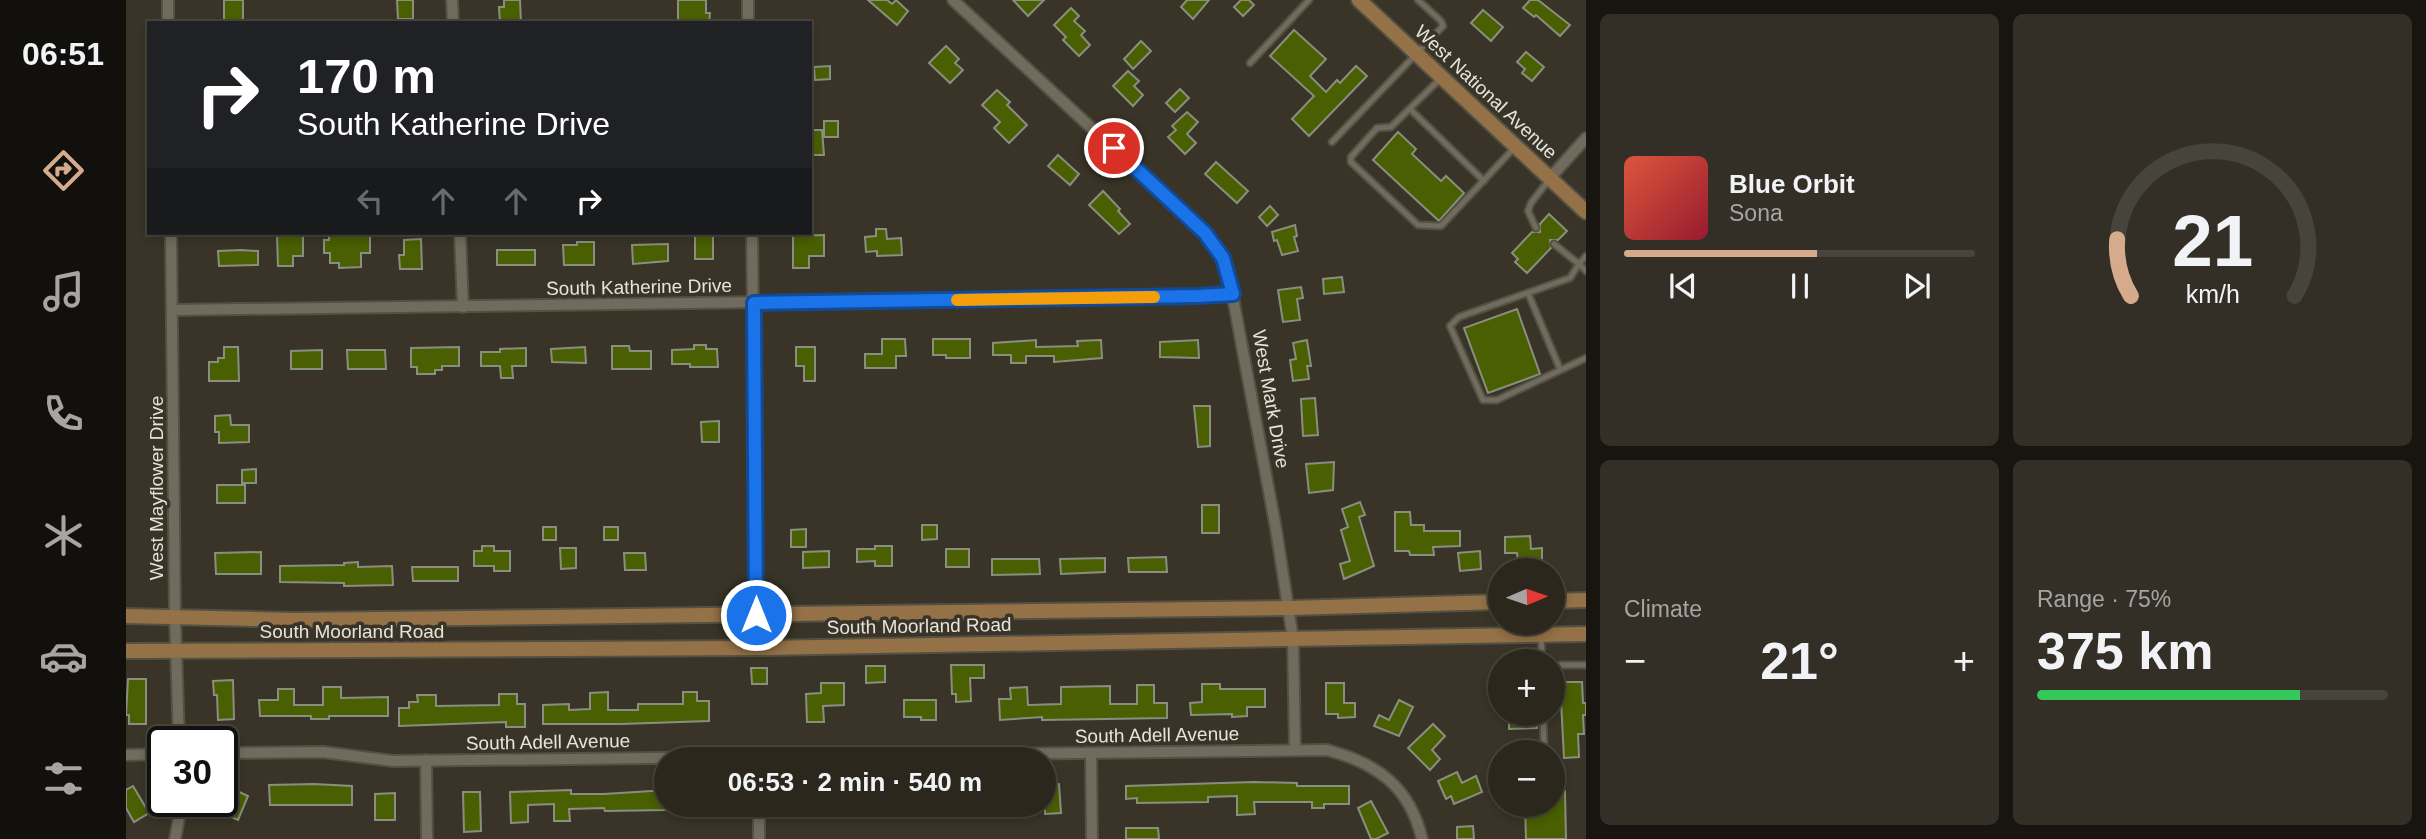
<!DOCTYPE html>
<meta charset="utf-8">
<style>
body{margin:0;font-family:Arial,sans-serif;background:#332f26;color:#f1f3f6;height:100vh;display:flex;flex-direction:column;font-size:26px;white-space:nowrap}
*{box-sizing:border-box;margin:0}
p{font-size:23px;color:#a6a5a4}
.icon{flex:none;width:38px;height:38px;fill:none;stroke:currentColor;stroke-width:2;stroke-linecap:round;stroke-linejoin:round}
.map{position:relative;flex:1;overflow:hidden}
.panel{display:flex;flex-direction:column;gap:14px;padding:14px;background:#181510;width:840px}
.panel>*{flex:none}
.banner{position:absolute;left:21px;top:21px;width:665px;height:214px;border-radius:0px;box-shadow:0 4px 10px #0003,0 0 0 2px #47443b;background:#202124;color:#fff;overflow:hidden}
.needle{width:46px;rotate:88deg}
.fabs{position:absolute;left:1362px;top:558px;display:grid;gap:14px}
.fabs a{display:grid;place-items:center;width:77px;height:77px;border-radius:50%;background:#2b271d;box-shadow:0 4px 10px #0003,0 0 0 2px #47443b;font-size:35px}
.speed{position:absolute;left:21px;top:726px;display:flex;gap:14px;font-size:35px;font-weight:700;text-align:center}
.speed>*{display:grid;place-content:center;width:91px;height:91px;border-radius:50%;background:#2b271d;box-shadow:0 4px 10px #0003,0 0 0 2px #47443b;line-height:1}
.speed .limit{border:4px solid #111;border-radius:10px;background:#fff;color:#111}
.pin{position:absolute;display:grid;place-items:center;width:60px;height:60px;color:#fff;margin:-30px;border:4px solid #fff;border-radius:50%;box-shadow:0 2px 7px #0007}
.me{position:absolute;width:77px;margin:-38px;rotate:0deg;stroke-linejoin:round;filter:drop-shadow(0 0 5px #0008)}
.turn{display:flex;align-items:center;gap:24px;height:147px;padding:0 35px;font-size:32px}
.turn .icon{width:91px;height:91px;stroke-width:2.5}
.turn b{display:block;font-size:49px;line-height:60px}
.lanes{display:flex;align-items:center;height:66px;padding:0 35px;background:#0003;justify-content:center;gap:35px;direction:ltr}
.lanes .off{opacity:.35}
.big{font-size:52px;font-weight:700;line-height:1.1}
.panel .card{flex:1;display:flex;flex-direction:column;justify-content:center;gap:10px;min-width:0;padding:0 24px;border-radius:10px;background:#332f26}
.panel .dial{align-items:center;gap:0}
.dial svg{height:182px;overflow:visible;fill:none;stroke:#47443b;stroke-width:7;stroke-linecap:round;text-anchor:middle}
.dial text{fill:#f1f3f6;stroke:none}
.song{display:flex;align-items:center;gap:21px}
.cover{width:84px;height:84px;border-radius:10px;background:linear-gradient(135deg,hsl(10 70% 55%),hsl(350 70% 35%))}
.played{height:7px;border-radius:4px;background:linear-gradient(90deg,#d6ab8b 55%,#47443b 55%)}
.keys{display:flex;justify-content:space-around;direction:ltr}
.heat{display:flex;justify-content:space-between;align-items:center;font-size:38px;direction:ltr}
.charge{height:10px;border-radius:5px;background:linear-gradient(90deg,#34c759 75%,#47443b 0)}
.panel .tiles{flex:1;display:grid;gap:14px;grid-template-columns:repeat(2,1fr)}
.trip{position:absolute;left:528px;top:747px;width:402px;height:70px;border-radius:35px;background:#2b271d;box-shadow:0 4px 10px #0003,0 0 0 2px #47443b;font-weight:700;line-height:70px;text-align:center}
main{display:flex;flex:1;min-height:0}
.tab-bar{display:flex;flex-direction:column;width:126px;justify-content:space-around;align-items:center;background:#11100c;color:#a6a5a4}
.tab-bar .icon{width:49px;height:49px}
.tab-bar .selected{color:#d6ab8b}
.tab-bar b{font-size:32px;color:#f1f3f6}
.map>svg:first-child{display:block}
</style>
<main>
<nav class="tab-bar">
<b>06:51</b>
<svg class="icon selected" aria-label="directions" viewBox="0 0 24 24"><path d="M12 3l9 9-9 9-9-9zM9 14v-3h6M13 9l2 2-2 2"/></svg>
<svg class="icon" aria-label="music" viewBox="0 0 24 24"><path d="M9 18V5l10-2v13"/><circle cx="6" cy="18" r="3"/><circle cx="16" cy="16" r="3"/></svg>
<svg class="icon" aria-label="phone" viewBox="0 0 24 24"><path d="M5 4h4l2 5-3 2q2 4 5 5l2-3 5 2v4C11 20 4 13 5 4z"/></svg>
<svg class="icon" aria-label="climate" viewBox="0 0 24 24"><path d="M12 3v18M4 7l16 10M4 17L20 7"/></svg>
<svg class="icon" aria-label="car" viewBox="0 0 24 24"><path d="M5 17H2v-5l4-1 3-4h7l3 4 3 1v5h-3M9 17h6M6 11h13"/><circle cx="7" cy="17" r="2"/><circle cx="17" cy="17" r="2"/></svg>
<svg class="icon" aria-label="filters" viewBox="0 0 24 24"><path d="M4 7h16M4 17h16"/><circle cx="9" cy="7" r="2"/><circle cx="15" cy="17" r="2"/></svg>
</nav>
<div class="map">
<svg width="1460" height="839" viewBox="0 0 1460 839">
<rect width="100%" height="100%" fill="#393427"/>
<g fill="#495f01" stroke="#898f80" stroke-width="2">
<polygon points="98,0 117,0 117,23 98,20"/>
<polygon points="271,0 287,0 287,19 272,19"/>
<polygon points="378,0 394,0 395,23 374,23 373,7 378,7"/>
<polygon points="552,0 580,0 580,13 584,13 583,23 552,23"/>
<polygon points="742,0 761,0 766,4 770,0 782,11 771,25"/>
<polygon points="887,0 918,0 902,16"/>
<polygon points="1061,0 1083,0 1067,19 1055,7"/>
<polygon points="1115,0 1123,0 1128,5 1117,16 1108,7"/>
<polygon points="1404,0 1412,0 1444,25 1434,36 1410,15 1408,17 1397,8"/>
<polygon points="945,8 953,16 948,21 959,31 955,35 964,45 953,56 937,40 940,37 928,25"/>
<polygon points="1357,10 1377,27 1365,41 1345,23"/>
<polygon points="1168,30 1200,59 1184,76 1200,92 1211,80 1214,83 1230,66 1241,76 1183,136 1166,119 1188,96 1144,56"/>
<polygon points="1015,41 1025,51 1007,69 998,59"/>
<polygon points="820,46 833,59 829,63 837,70 824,83 803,63"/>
<polygon points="1400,52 1418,67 1406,81 1396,73 1399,69 1391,62"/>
<polygon points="704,66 704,79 689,80 688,67"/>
<polygon points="1002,71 1013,81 1008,86 1017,95 1007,106 987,86"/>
<polygon points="1054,89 1063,98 1049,112 1040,103"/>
<polygon points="871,90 884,102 881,105 901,125 883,143 868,128 874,122 856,105"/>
<polygon points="1061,112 1072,122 1061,134 1070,143 1059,154 1042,137 1050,130 1046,126"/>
<rect x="698" y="121" width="14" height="16"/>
<polygon points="684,130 696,130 698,155 684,155"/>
<polygon points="1272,132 1290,149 1286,154 1315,181 1320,176 1338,193 1313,221 1247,160"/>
<polygon points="932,155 953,174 944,185 922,166"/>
<polygon points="1090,162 1122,191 1111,203 1079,174"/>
<polygon points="977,191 994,209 992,211 1004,224 993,234 963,205"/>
<polygon points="1144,206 1152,215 1141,226 1133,217"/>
<polygon points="1423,214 1441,231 1432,240 1424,240 1425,248 1401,273 1389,262 1392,259 1386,253 1406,232 1414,232 1414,224"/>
<polygon points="1169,225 1171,236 1168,237 1172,251 1156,255 1151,240 1148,241 1146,232"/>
<polygon points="750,229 760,229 761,239 775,238 776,255 751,256 751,251 740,252 739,237 750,236"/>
<polygon points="164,233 177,233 177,256 167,256 167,266 152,266 151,236 164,236"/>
<polygon points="203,233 244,233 244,253 235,253 235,267 213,268 213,263 204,263 204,253 198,253 198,240 203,240"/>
<rect x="569" y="233" width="18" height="26"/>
<polygon points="698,235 698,256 683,256 683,268 667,268 667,236"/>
<polygon points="295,239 296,269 274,269 273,255 278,255 278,240"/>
<polygon points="451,242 468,242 468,265 438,265 437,245 451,245"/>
<polygon points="542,244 542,261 507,264 506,245"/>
<polygon points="115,250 132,251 132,265 93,266 92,251"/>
<rect x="371" y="250" width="38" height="15"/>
<polygon points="1216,277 1218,292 1198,294 1197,279"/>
<polygon points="1175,287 1177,298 1171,299 1174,320 1157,322 1152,290"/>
<polygon points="1391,309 1414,374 1362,393 1338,328"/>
<polygon points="756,339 779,339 780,356 770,356 770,368 739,368 739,354 756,354"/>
<polygon points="807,339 844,339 844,358 820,358 820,355 807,355"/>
<polygon points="910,340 910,347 952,346 951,341 975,340 976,358 928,362 928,356 900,356 900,363 885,363 885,355 867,355 867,343"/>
<polygon points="1072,340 1073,358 1034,357 1034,342"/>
<polygon points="1181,340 1185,366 1181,366 1183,379 1167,381 1164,360 1170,359 1167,343"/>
<polygon points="568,345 580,345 580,349 591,349 592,367 564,367 564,364 546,364 546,350 568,349"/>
<polygon points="486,346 503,346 504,351 525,351 525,369 486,369"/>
<polygon points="98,347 112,347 113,381 83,381 83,362 92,362 92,358 98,358"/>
<polygon points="333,347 333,366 316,366 316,370 309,370 309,374 291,374 291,367 285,367 285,348"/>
<polygon points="459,347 460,363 426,362 425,349"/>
<polygon points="670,347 689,347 689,381 678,381 678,366 670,366"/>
<polygon points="400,348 400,366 386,366 387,378 375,378 374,366 355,366 355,352 374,352 374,349"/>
<polygon points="196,350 196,369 165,369 165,351"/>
<polygon points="221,350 259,350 260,369 222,369"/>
<polygon points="1189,398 1192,435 1177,436 1175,399"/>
<polygon points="1068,406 1084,406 1084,446 1072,447"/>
<polygon points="104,415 105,425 123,425 123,442 93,443 93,432 89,432 89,416"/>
<polygon points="593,421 593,442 576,442 575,422"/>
<polygon points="1208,462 1207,490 1183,493 1180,464"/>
<polygon points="130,469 130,483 116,483 116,470"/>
<rect x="91" y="485" width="28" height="18"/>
<polygon points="1234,502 1239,515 1233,517 1248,566 1218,579 1214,564 1224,561 1215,530 1222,527 1216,509"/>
<rect x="1076" y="505" width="17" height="28"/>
<polygon points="1269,512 1284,512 1285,525 1298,525 1298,531 1334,531 1334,546 1307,547 1308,555 1284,555 1283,551 1269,551"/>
<polygon points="796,525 811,525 811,539 796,540"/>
<rect x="417" y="527" width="13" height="13"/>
<rect x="478" y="527" width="14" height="13"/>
<polygon points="680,529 680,547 665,547 665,530"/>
<polygon points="1404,536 1405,549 1416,548 1416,564 1392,565 1391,553 1379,553 1379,537"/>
<polygon points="356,546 368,546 368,551 384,551 384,571 368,571 368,566 348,566 348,551 356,551"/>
<polygon points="749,546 766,546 766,566 749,566 749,561 731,562 731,549 749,549"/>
<polygon points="434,548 450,548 450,568 435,569"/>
<rect x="820" y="549" width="23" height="18"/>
<polygon points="703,551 703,567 677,568 677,552"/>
<polygon points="1354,551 1355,569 1334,571 1332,553"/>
<polygon points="135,552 135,574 90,574 89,553"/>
<polygon points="498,553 519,553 520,570 499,570"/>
<polygon points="1040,557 1041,572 1003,572 1002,558"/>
<polygon points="979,558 979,572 935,574 934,559"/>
<polygon points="866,559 913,559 914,574 866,575"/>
<polygon points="232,562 232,567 266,566 267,585 218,586 218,583 154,582 154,566 218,565 218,563"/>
<polygon points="286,567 332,567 332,581 287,581"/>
<polygon points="825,665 858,665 858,678 844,678 845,701 830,702 830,694 826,694"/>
<polygon points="740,666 759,666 759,682 740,683"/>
<polygon points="625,668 641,668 641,684 626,684"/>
<polygon points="2,679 20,679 20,724 3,724 3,715 0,715"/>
<polygon points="107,680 108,719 92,720 91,695 88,695 87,681"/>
<polygon points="1434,682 1456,682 1457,703 1460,703 1460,715 1457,715 1458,734 1452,734 1453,757 1438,758"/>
<polygon points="695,683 718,683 718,705 697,706 698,722 681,722 680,694 695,693"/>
<polygon points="1200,683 1218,683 1218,703 1229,703 1229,717 1212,718 1212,714 1200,714"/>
<polygon points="1076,684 1094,684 1094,689 1139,689 1139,707 1121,707 1121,716 1106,717 1106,714 1065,715 1064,703 1076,702"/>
<polygon points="1011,685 1028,685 1028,703 1041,703 1041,718 916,720 916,717 874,720 873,699 885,699 884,688 901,687 902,705 935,704 935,687 984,686 984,704 1011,704"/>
<polygon points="197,687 215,687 215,698 262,697 262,716 203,716 203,719 185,719 185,716 134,716 133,700 152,700 152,689 168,689 168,705 197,705"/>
<polygon points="482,692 482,710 512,710 512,704 557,704 557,692 571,692 571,701 583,701 583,721 495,724 417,724 417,705 443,704 443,710 464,709 464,693"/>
<polygon points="373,694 391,694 391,704 399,704 399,727 380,727 380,722 273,726 273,708 283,708 283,702 292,702 291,695 310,695 310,706 373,705"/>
<polygon points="778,700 810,700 810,720 795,720 795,717 778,717"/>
<polygon points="1273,700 1287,707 1273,736 1248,726 1253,715 1263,720"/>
<polygon points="1383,714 1411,714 1411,728 1383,729"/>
<polygon points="1307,724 1319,736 1306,750 1314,759 1304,770 1282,748"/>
<polygon points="1331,772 1336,783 1350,776 1356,792 1328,804 1325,796 1320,799 1312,781"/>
<polygon points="1128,782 1171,783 1171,786 1223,786 1223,804 1198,804 1198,808 1186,808 1186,802 1128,802 1129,814 1111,815 1111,796 1082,797 1082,802 1011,803 1011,798 1000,799 1000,786"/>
<polygon points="96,784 122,796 112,820 71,802 96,802"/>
<polygon points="188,784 226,786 226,805 144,805 143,785"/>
<polygon points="933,784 935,813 919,814 919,785"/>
<polygon points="7,786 23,813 8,822 0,808 0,790"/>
<polygon points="445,790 445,794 478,794 541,790 541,810 479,811 478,808 443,809 444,821 428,821 428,804 402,805 402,822 385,823 384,792"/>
<polygon points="1439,791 1440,839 1400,839 1399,805 1426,805 1426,792"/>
<polygon points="337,792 354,792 355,831 338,832"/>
<polygon points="269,793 269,820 249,820 249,794"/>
<polygon points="1245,801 1262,833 1250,839 1245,839 1232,808"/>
<polygon points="679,805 695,805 695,818 680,818"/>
<rect x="764" y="805" width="61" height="10"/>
<polygon points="857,805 876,805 876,816 857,817"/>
<polygon points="1347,826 1348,839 1331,839 1331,827"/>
<polygon points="1000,828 1032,828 1033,839 1000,839"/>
</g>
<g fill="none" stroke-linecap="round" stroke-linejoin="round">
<g stroke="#535044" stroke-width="9">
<g id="lane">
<polyline points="1124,63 1183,0"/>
<polyline points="1314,79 1265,127 1251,128 1225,157 1225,162 1292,225 1315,226 1390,146"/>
<polyline points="1284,109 1358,181"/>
<polyline points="1206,142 1317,26 1315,21 1292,0"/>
<polyline points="1410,228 1402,211 1405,203 1422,181"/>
<polyline points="1428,244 1453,264 1460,256"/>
<polyline points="1460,271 1453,264 1444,278 1333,317 1324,326 1357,400 1371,400 1460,358"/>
<polyline points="1402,293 1434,369"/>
<polyline points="1415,635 1416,662"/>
<polyline points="1434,665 1460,665"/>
<polyline points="1417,714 1418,745"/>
</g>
</g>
<g stroke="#535044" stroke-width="14">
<g id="street">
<polyline points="42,0 42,23"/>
<polyline points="326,0 327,23"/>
<polyline points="622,0 622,23"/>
<polyline points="827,0 1079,233 1097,258 1102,271 1150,529 1167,639 1169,750"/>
<polyline points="1424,178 1460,138"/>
<polyline points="45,233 49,616 53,742"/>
<polyline points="334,233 337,307"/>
<polyline points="626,233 631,648"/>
<polyline points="46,310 1072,296 1107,294"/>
<path d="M 96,753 L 197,752 L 267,761 L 1201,750 C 1251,763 1284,787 1296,839"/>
<polyline points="965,753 966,839"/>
<polyline points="0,755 37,754"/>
<polyline points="300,760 301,839"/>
<polyline points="633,805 633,839"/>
<polyline points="49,839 53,818 53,802"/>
</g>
</g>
<g stroke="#535044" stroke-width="18">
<g id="secondary">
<polyline points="1233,0 1460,212"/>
<polyline points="1426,601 1460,600"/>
<polyline points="0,616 168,620 1164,608 1374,602"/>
<polyline points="0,651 631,648 1460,634"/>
</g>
</g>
<use href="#lane" stroke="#706b5c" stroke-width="5"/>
<use href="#street" stroke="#706b5c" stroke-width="10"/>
<use href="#secondary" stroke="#947146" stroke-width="14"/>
</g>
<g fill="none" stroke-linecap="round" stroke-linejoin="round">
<g stroke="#114b97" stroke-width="18">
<polyline id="route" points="630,615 628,303 1072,296 1107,294 1097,258 1079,233 988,148"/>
</g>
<use href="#route" stroke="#1a73e8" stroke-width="12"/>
<polyline stroke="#f59e0b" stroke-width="12" points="831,300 1028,297"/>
</g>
<g text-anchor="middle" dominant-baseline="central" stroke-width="7" stroke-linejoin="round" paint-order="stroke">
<g font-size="19" fill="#e6e3db" stroke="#393427">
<text transform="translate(1360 92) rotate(43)">West National Avenue</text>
<text transform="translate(513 287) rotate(-1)">South Katherine Drive</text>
<text transform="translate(1145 399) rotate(80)">West Mark Drive</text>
<text transform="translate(30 488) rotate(-90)">West Mayflower Drive</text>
<text transform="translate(793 626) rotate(-1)">South Moorland Road</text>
<text x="226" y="631">South Moorland Road</text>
<text transform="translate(1031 735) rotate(-1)">South Adell Avenue</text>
<text transform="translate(422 742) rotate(-1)">South Adell Avenue</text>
</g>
</g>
</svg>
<div class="fabs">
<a><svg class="needle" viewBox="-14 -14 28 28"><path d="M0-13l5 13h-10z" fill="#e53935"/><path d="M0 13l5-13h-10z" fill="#a6a5a4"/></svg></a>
<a>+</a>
<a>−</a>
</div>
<div class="speed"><div class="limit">30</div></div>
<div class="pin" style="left:988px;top:148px;background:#d93025"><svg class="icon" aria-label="arrive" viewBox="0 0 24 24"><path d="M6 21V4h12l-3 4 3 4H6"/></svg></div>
<svg class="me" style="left:630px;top:615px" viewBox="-20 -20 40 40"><circle r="17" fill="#1a73e8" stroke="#fff" stroke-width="3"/><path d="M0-11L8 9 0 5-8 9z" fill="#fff"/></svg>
<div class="trip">06:53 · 2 min · 540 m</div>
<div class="banner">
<div class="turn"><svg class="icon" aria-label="right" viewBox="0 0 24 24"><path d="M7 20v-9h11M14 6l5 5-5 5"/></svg><div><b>170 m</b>South Katherine Drive</div></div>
<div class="lanes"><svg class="icon off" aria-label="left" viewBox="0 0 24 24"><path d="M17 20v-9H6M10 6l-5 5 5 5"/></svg><svg class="icon off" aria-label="ahead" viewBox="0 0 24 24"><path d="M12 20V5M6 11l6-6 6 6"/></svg><svg class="icon off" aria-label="ahead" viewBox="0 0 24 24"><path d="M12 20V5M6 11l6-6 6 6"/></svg><svg class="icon" aria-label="right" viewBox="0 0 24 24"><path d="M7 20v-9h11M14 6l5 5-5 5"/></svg></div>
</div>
</div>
<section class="panel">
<div class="tiles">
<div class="card">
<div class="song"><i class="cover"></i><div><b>Blue Orbit</b><p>Sona</p></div></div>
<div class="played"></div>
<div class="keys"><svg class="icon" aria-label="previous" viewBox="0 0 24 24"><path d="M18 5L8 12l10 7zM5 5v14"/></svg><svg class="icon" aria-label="pause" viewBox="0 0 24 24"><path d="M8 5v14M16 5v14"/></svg><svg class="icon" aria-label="next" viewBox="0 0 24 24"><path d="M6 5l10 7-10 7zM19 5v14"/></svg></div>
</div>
<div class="card dial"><svg viewBox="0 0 100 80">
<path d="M14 69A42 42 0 1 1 86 69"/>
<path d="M14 69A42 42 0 0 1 8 44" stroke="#d6ab8b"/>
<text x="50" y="56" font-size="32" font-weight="700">21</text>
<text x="50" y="72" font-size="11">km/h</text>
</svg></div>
<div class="card"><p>Climate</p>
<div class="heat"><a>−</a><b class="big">21°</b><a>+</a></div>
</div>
<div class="card"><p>Range · 75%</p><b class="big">375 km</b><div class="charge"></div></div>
</div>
</section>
</main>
